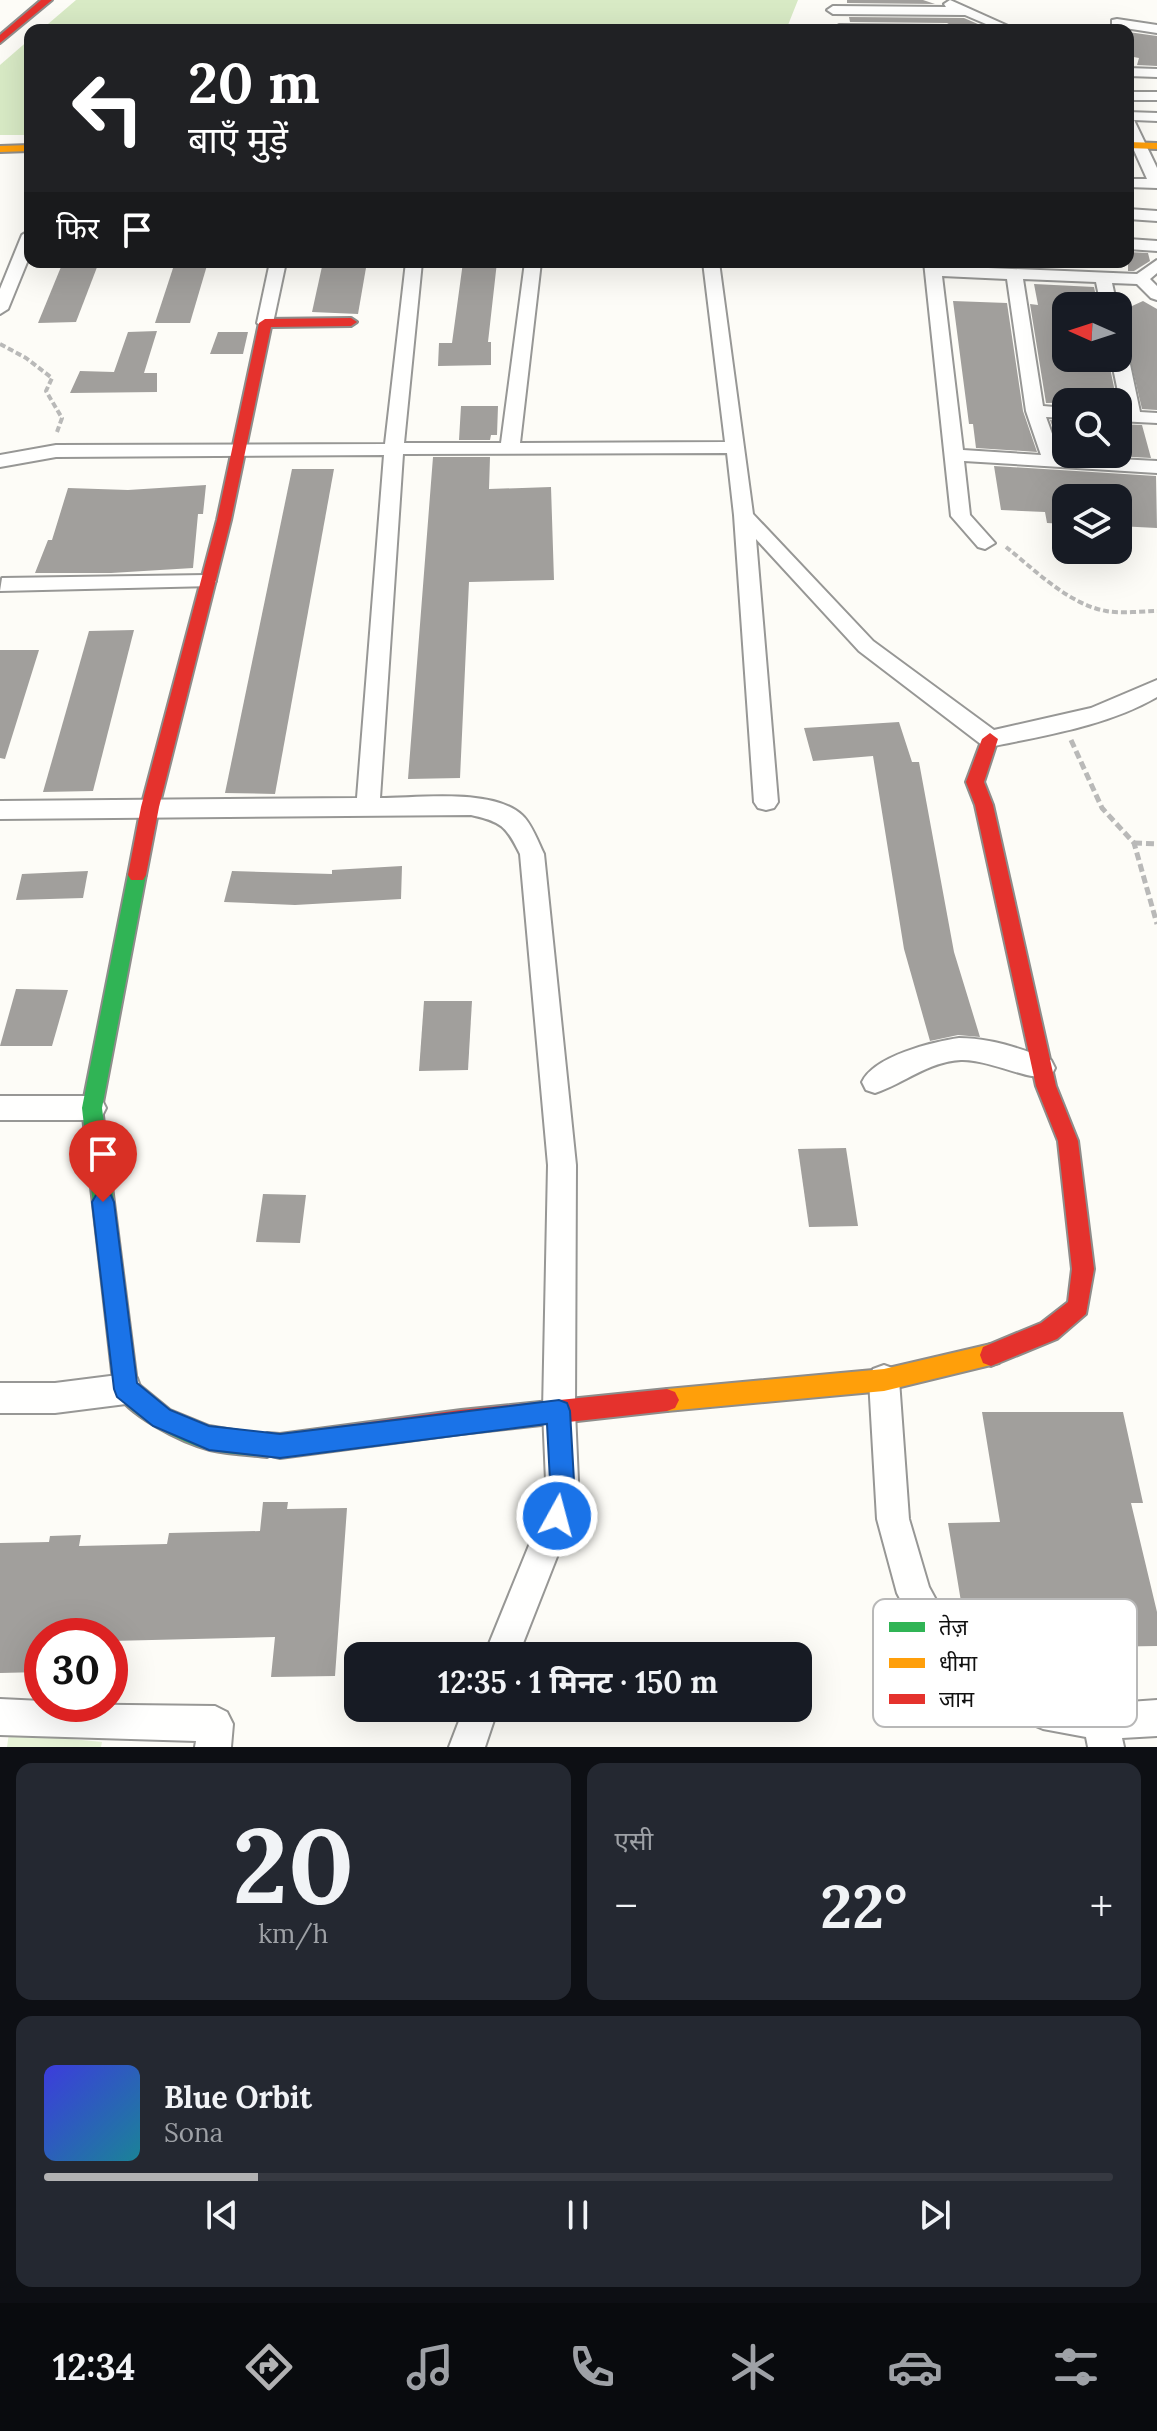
<!DOCTYPE html>
<html lang="hi">
<meta charset="utf-8">
<style>
body{margin:0;font-family:Lora,"Noto Sans Devanagari",serif;background:#242831;color:#f1f3f6;height:100vh;display:flex;flex-direction:column;font-size:30px;white-space:nowrap}
*{box-sizing:border-box;margin:0}
p{font-size:26px;color:#9ea1a6}
.icon{flex:none;width:44px;height:44px;fill:none;stroke:currentColor;stroke-width:2;stroke-linecap:round;stroke-linejoin:round}
.map{position:relative;height:1747px;overflow:hidden}
.sheet{display:flex;flex-direction:column;gap:16px;padding:16px;background:#0d0f14;flex:1}
.sheet>*{flex:none}
.guide{position:absolute;left:24px;top:24px;width:1110px;height:244px;border-radius:16px;box-shadow:0 8px 32px #0002;background:#202124;color:#fff;overflow:hidden}
.needle{width:52px;rotate:273deg}
.controls{position:absolute;left:1052px;top:292px;display:grid;gap:16px}
.controls a{display:grid;place-items:center;width:80px;height:80px;border-radius:16px;background:#171b24;box-shadow:0 8px 32px #0002;font-size:40px}
.speed{position:absolute;left:24px;top:1618px;display:flex;gap:16px;font-size:40px;font-weight:700;text-align:center}
.speed>*{display:grid;place-content:center;width:104px;height:104px;border-radius:50%;background:#171b24;box-shadow:0 8px 32px #0002;line-height:1}
.speed .limit{border:12px solid #d22;background:#fff;color:#111}
.pin{position:absolute;display:grid;place-items:center;width:68px;height:68px;color:#fff;margin:-82px -34px;border-radius:50% 50% 50% 0;rotate:-45deg;box-shadow:0 0 8px #0007}
.pin .icon{rotate:45deg}
.me{position:absolute;width:88px;margin:-44px;rotate:7deg;stroke-linejoin:round;filter:drop-shadow(0 0 6px #0008)}
.turn{display:flex;align-items:center;gap:28px;height:168px;padding:0 32px;font-size:36px}
.turn .icon{width:104px;height:104px;stroke-width:2.5}
.turn b{display:block;font-size:56px;line-height:68px}
.then{display:flex;align-items:center;height:76px;padding:0 32px;background:#0003;gap:16px;font-size:30px}
.big{font-size:60px;font-weight:700;line-height:1.1}
.sheet .widget{flex:1;display:flex;flex-direction:column;justify-content:center;gap:12px;min-width:0;padding:0 28px;border-radius:16px;background:#242831}
.sheet .dial{align-items:center;gap:0}
.dial b{font-size:104px;line-height:1}
.song{display:flex;align-items:center;gap:24px}
.cover{width:96px;height:96px;border-radius:12px;background:linear-gradient(135deg,hsl(240 70% 55%),hsl(190 70% 35%))}
.played{height:8px;border-radius:4px;background:linear-gradient(90deg,#b2b2b3 20%,#363941 20%)}
.keys{display:flex;justify-content:space-around;direction:ltr}
.heat{display:flex;justify-content:space-between;align-items:center;font-size:44px;direction:ltr}
.sheet .tiles{flex:1;display:grid;gap:16px;grid-template-columns:1fr 1fr}
.widget:last-child{grid-column:span 2}
.trip{position:absolute;left:344px;top:1642px;width:468px;height:80px;border-radius:16px;background:#171b24;box-shadow:0 8px 32px #0002;font-weight:700;line-height:80px;text-align:center}
.tabs{display:flex;height:128px;justify-content:space-around;align-items:center;background:#090b0e;color:#9ea1a6}
.tabs .icon{width:56px;height:56px}
.tabs .active{color:#b2b2b3}
.tabs b{font-size:36px;color:#f1f3f6}
.map>svg:first-child{display:block}
</style>
<div class="map">
<svg width="1157" height="1747" viewBox="0 0 1157 1747">
<rect width="100%" height="100%" fill="#fdfcf7"/>
<polygon fill="#e7f3d7" points="9,1733 102,1742 101,1747 7,1747"/>
<g fill="#d8eac5">
<polygon points="76,0 798,0 786,30 41,30"/>
<polygon points="30,39 30,135 0,135 0,65"/>
</g>
<g fill="#a19f9c">
<polygon points="847,0 923,0 935,4 847,3"/>
<polygon points="849,17 964,18 987,28 954,27 947,23 850,22"/>
<polygon points="1128,32 1157,36 1157,66 1137,65 1139,58 1128,56"/>
<polygon points="1128,252 1148,253 1150,261 1134,271 1128,271"/>
<polygon points="63,262 99,262 76,322 38,323"/>
<polygon points="175,262 208,262 190,323 155,323"/>
<polygon points="323,262 367,262 358,314 312,312"/>
<polygon points="463,262 497,262 488,342 491,342 491,365 438,366 439,343 452,343"/>
<polygon points="1034,284 1094,287 1098,306 1066,306 1066,358 1108,358 1117,402 1046,403 1030,304 1038,305"/>
<polygon points="953,301 1007,303 1023,411 1037,452 976,448 973,424 969,424"/>
<polygon points="1143,301 1157,309 1157,410 1142,409 1119,312"/>
<polygon points="157,331 144,373 157,373 157,392 70,393 80,371 114,372 128,332"/>
<polygon points="218,332 248,332 243,354 210,354"/>
<polygon points="461,406 498,406 497,435 491,435 490,440 459,440"/>
<polygon points="1050,420 1066,421 1066,453 1062,453"/>
<polygon points="1118,424 1142,425 1151,458 1079,454 1118,454"/>
<polygon points="433,457 490,457 489,489 551,487 554,580 469,582 460,778 408,779"/>
<polygon points="994,466 1156,476 1157,528 1118,526 1118,498 1066,498 1066,524 1047,523 1045,512 1001,510"/>
<polygon points="292,469 334,469 275,794 225,793"/>
<polygon points="206,485 203,514 198,514 193,568 111,573 35,573 48,540 52,540 68,488 128,490"/>
<polygon points="134,630 93,791 43,792 89,631"/>
<polygon points="0,650 39,650 5,759 0,758"/>
<polygon points="899,722 912,762 919,762 954,952 980,1037 958,1035 930,1041 904,949 873,756 813,761 804,728"/>
<polygon points="402,866 401,899 295,905 224,902 232,871 332,874 332,870"/>
<polygon points="88,871 83,898 16,900 22,874"/>
<polygon points="16,989 68,990 52,1046 0,1046"/>
<polygon points="424,1001 472,1001 468,1070 419,1071"/>
<polygon points="846,1148 858,1226 809,1227 798,1149"/>
<polygon points="263,1194 306,1195 300,1243 256,1242"/>
<polygon points="982,1412 1123,1412 1143,1503 1131,1503 1157,1612 1157,1646 972,1649 968,1644 948,1523 1000,1522"/>
<polygon points="263,1502 288,1502 287,1509 347,1508 335,1676 271,1677 275,1637 110,1641 110,1636 42,1636 42,1672 0,1673 0,1543 49,1542 50,1536 81,1535 79,1546 167,1544 169,1533 260,1531"/>
</g>
<g fill="none" stroke-linecap="round" stroke-linejoin="round">
<g stroke="#979795" stroke-width="4">
<g id="street">
<polygon points="950,0 1017,30 1000,30 965,15 833,14 827,10 833,6 946,7 944,4"/>
<polygon points="1117,19 1157,25 1157,33 1112,26 1112,20"/>
<polygon points="839,25 947,26 953,30 833,30"/>
<polygon points="1128,68 1157,69 1157,77 1128,76"/>
<rect x="1128" y="92" width="29" height="8"/>
<polygon points="1128,112 1157,113 1157,121 1134,120 1157,168 1157,188 1128,187 1128,179 1147,179 1128,137"/>
<polygon points="1128,209 1157,211 1157,221 1128,219"/>
<polygon points="30,230 30,255 8,309 0,314 0,289 22,235"/>
<polygon points="1128,239 1157,241 1157,251 1128,249"/>
<path d="M 1157,260 L 1157,273 L 1150,279 L 1157,286 L 1157,300 L 1151,298 L 1137,284 L 1112,283 L 1117,306 L 1101,306 L 1096,282 L 1023,279 L 1043,406 L 1066,408 L 1066,418 L 1046,417 L 1060,456 L 1157,461 L 1157,473 L 964,461 L 970,515 L 995,543 L 985,549 L 978,547 L 951,516 L 924,262 L 940,262 L 941,266 L 1137,274 ZM 942,276 L 1007,279 L 1026,411 L 1041,455 L 963,450 Z"/>
<polygon points="270,262 286,262 273,323 265,328 257,323"/>
<path d="M 406,262 L 422,262 L 404,443 L 501,443 L 525,262 L 541,262 L 520,443 L 725,442 L 703,262 L 719,262 L 753,514 L 873,641 L 994,730 L 1091,708 L 1157,680 L 1157,697 C 1107,726 1046,735 990,747 L 982,745 L 859,651 L 756,539 L 778,802 L 774,808 L 766,810 L 758,808 L 754,802 L 734,515 L 727,453 L 403,454 L 380,798 C 418,798 493,788 522,815 C 532,824 538,842 544,854 L 576,1165 L 575,1411 L 578,1481 L 573,1516 L 518,1656 L 484,1656 L 541,1516 L 546,1481 L 543,1411 L 548,1165 L 520,854 C 506,826 502,822 471,815 L 0,819 L 0,801 L 357,798 L 384,455 L 56,457 L 0,467 L 0,455 L 56,445 L 385,444 Z"/>
<polygon points="1118,345 1127,350 1140,412 1157,413 1157,423 1118,421 1118,411 1122,411 1111,358 1118,358"/>
<polygon points="206,575 216,581 213,586 0,591 2,578"/>
<path d="M 959,1038 C 992,1038 1021,1049 1051,1060 L 1055,1068 L 1051,1076 C 1033,1083 989,1059 961,1060 C 927,1062 905,1083 875,1093 L 866,1090 L 862,1082 C 874,1056 932,1042 959,1038 Z"/>
<polygon points="0,1096 92,1096 102,1100 106,1108 102,1116 92,1120 0,1120"/>
<polygon points="884,1365 895,1369 899,1380 909,1519 929,1587 954,1633 989,1672 1043,1693 1101,1704 1157,1700 1157,1736 1122,1738 1124,1747 1088,1747 1086,1737 1043,1729 965,1696 930,1657 897,1593 877,1519 869,1380 873,1369"/>
<polygon points="126,1374 137,1378 141,1389 137,1400 126,1404 55,1413 0,1413 0,1383 55,1383"/>
<polygon points="0,1699 42,1701 42,1704 215,1706 227,1712 233,1724 231,1747 195,1747 196,1741 0,1735"/>
<polygon points="464,1708 498,1708 485,1747 449,1747"/>
</g>
</g>
<g stroke="#8e8d8b" stroke-width="4">
<path id="fast" d="M 137,868 L 143,870 L 146,875 L 102,1108 L 137,1383 L 170,1410 L 209,1426 L 275,1437 L 279,1445 L 275,1453 L 267,1457 C 248,1455 228,1454 210,1450 C 182,1443 126,1415 114,1389 L 82,1108 L 128,875 L 131,870 Z"/>
</g>
<g stroke="#8e8d8b" stroke-width="4">
<g id="slow">
<polygon points="1128,142 1157,143 1157,149 1128,148"/>
<polygon points="30,145 30,151 0,152 0,146"/>
<polygon points="991,1344 999,1347 1002,1355 999,1363 884,1391 667,1411 659,1408 655,1400 659,1392 667,1389 884,1369"/>
</g>
</g>
<g stroke="#8e8d8b" stroke-width="4">
<g id="jam">
<polygon points="41,0 52,0 0,43 0,35"/>
<polygon points="265,319 351,318 357,322 351,326 271,327 231,520 159,807 146,875 143,880 131,880 128,875 141,807 217,520 259,323"/>
<polygon points="990,733 998,739 984,782 993,805 1056,1086 1078,1141 1094,1269 1086,1314 1057,1339 991,1366 983,1363 980,1355 983,1347 1041,1323 1068,1302 1072,1269 1058,1141 1036,1086 975,805 966,782 982,739"/>
<polygon points="667,1389 675,1392 679,1400 675,1408 667,1411 461,1434 280,1458 259,1453 255,1445 259,1437 267,1433 280,1434 461,1410"/>
</g>
</g>
<g stroke="#b9b9b8" stroke-width="4" stroke-dasharray="6 3" stroke-linecap="butt">
<polyline points="0,344 26,358 52,378 46,391 62,418 57,432"/>
<path d="M 1006,547 C 1035,570 1068,604 1106,611 C 1122,614 1141,611 1157,611"/>
</g>
<g stroke="#b9b9b8" stroke-width="5" stroke-dasharray="8 4" stroke-linecap="butt">
<polyline points="1071,740 1102,808 1134,843 1157,924"/>
<polyline points="1134,843 1157,844"/>
</g>
<use href="#street" fill="#fffffe" fill-rule="evenodd"/>
<use href="#fast" fill="#30b455" fill-rule="evenodd"/>
<use href="#slow" fill="#ff9f0a" fill-rule="evenodd"/>
<use href="#jam" fill="#e5322d" fill-rule="evenodd"/>
</g>
<polygon fill="#1a73e8" stroke="#114b97" stroke-width="2" points="103,1192 111,1195 114,1202 137,1383 170,1410 209,1426 280,1434 559,1400 567,1403 570,1411 574,1481 566,1525 557,1528 548,1525 545,1516 550,1481 547,1424 280,1458 209,1450 153,1426 117,1397 114,1389 92,1202 96,1195"/>
<rect x="873" y="1599" width="264" height="128" rx="12" fill="#fff" stroke="#b8b8b8" stroke-width="2"/>
<rect x="889" y="1622" width="36" height="10" fill="#30b455"/>
<rect x="889" y="1658" width="36" height="10" fill="#ff9f0a"/>
<rect x="889" y="1694" width="36" height="10" fill="#e5322d"/>
<g font-size="22" fill="#111">
<text x="939" y="1635">तेज़</text>
<text x="939" y="1671">धीमा</text>
<text x="939" y="1707">जाम</text>
</g>
</svg>
<div class="controls">
<a><svg class="needle" viewBox="-14 -14 28 28"><path d="M0-13l5 13h-10z" fill="#e53935"/><path d="M0 13l5-13h-10z" fill="#9ea1a6"/></svg></a>
<a><svg class="icon" aria-label="search" viewBox="0 0 24 24"><circle cx="10" cy="10" r="6"/><path d="M15 15l6 6"/></svg></a>
<a><svg class="icon" aria-label="layers" viewBox="0 0 24 24"><path d="M12 4l9 5-9 5-9-5zM3 14l9 5 9-5"/></svg></a>
</div>
<div class="speed"><div class="limit">30</div></div>
<div class="pin" style="left:103px;top:1202px;background:#d93025"><svg class="icon" aria-label="arrive" viewBox="0 0 24 24"><path d="M6 21V4h12l-3 4 3 4H6"/></svg></div>
<svg class="me" style="left:557px;top:1516px" viewBox="-20 -20 40 40"><circle r="17" fill="#1a73e8" stroke="#fff" stroke-width="3"/><path d="M0-11L8 9 0 5-8 9z" fill="#fff"/></svg>
<div class="trip">12:35 · 1 मिनट · 150 m</div>
<div class="guide">
<div class="turn"><svg class="icon" aria-label="left" viewBox="0 0 24 24"><path d="M17 20v-9H6M10 6l-5 5 5 5"/></svg><div><b>20 m</b>बाएँ मुड़ें</div></div>
<div class="then">फिर<svg class="icon" aria-label="arrive" viewBox="0 0 24 24"><path d="M6 21V4h12l-3 4 3 4H6"/></svg></div>
</div>
</div>
<section class="sheet">
<div class="tiles">
<div class="widget dial"><b>20</b><p>km/h</p></div>
<div class="widget"><p>एसी</p>
<div class="heat"><a>−</a><b class="big">22°</b><a>+</a></div>
</div>
<div class="widget">
<div class="song"><i class="cover"></i><div><b>Blue Orbit</b><p>Sona</p></div></div>
<div class="played"></div>
<div class="keys"><svg class="icon" aria-label="previous" viewBox="0 0 24 24"><path d="M18 5L8 12l10 7zM5 5v14"/></svg><svg class="icon" aria-label="pause" viewBox="0 0 24 24"><path d="M8 5v14M16 5v14"/></svg><svg class="icon" aria-label="next" viewBox="0 0 24 24"><path d="M6 5l10 7-10 7zM19 5v14"/></svg></div>
</div>
</div>
</section>
<nav class="tabs">
<b>12:34</b>
<svg class="icon active" aria-label="directions" viewBox="0 0 24 24"><path d="M12 3l9 9-9 9-9-9zM9 14v-3h6M13 9l2 2-2 2"/></svg>
<svg class="icon" aria-label="music" viewBox="0 0 24 24"><path d="M9 18V5l10-2v13"/><circle cx="6" cy="18" r="3"/><circle cx="16" cy="16" r="3"/></svg>
<svg class="icon" aria-label="phone" viewBox="0 0 24 24"><path d="M5 4h4l2 5-3 2q2 4 5 5l2-3 5 2v4C11 20 4 13 5 4z"/></svg>
<svg class="icon" aria-label="climate" viewBox="0 0 24 24"><path d="M12 3v18M4 7l16 10M4 17L20 7"/></svg>
<svg class="icon" aria-label="car" viewBox="0 0 24 24"><path d="M5 17H2v-5l4-1 3-4h7l3 4 3 1v5h-3M9 17h6M6 11h13"/><circle cx="7" cy="17" r="2"/><circle cx="17" cy="17" r="2"/></svg>
<svg class="icon" aria-label="filters" viewBox="0 0 24 24"><path d="M4 7h16M4 17h16"/><circle cx="9" cy="7" r="2"/><circle cx="15" cy="17" r="2"/></svg>
</nav>
